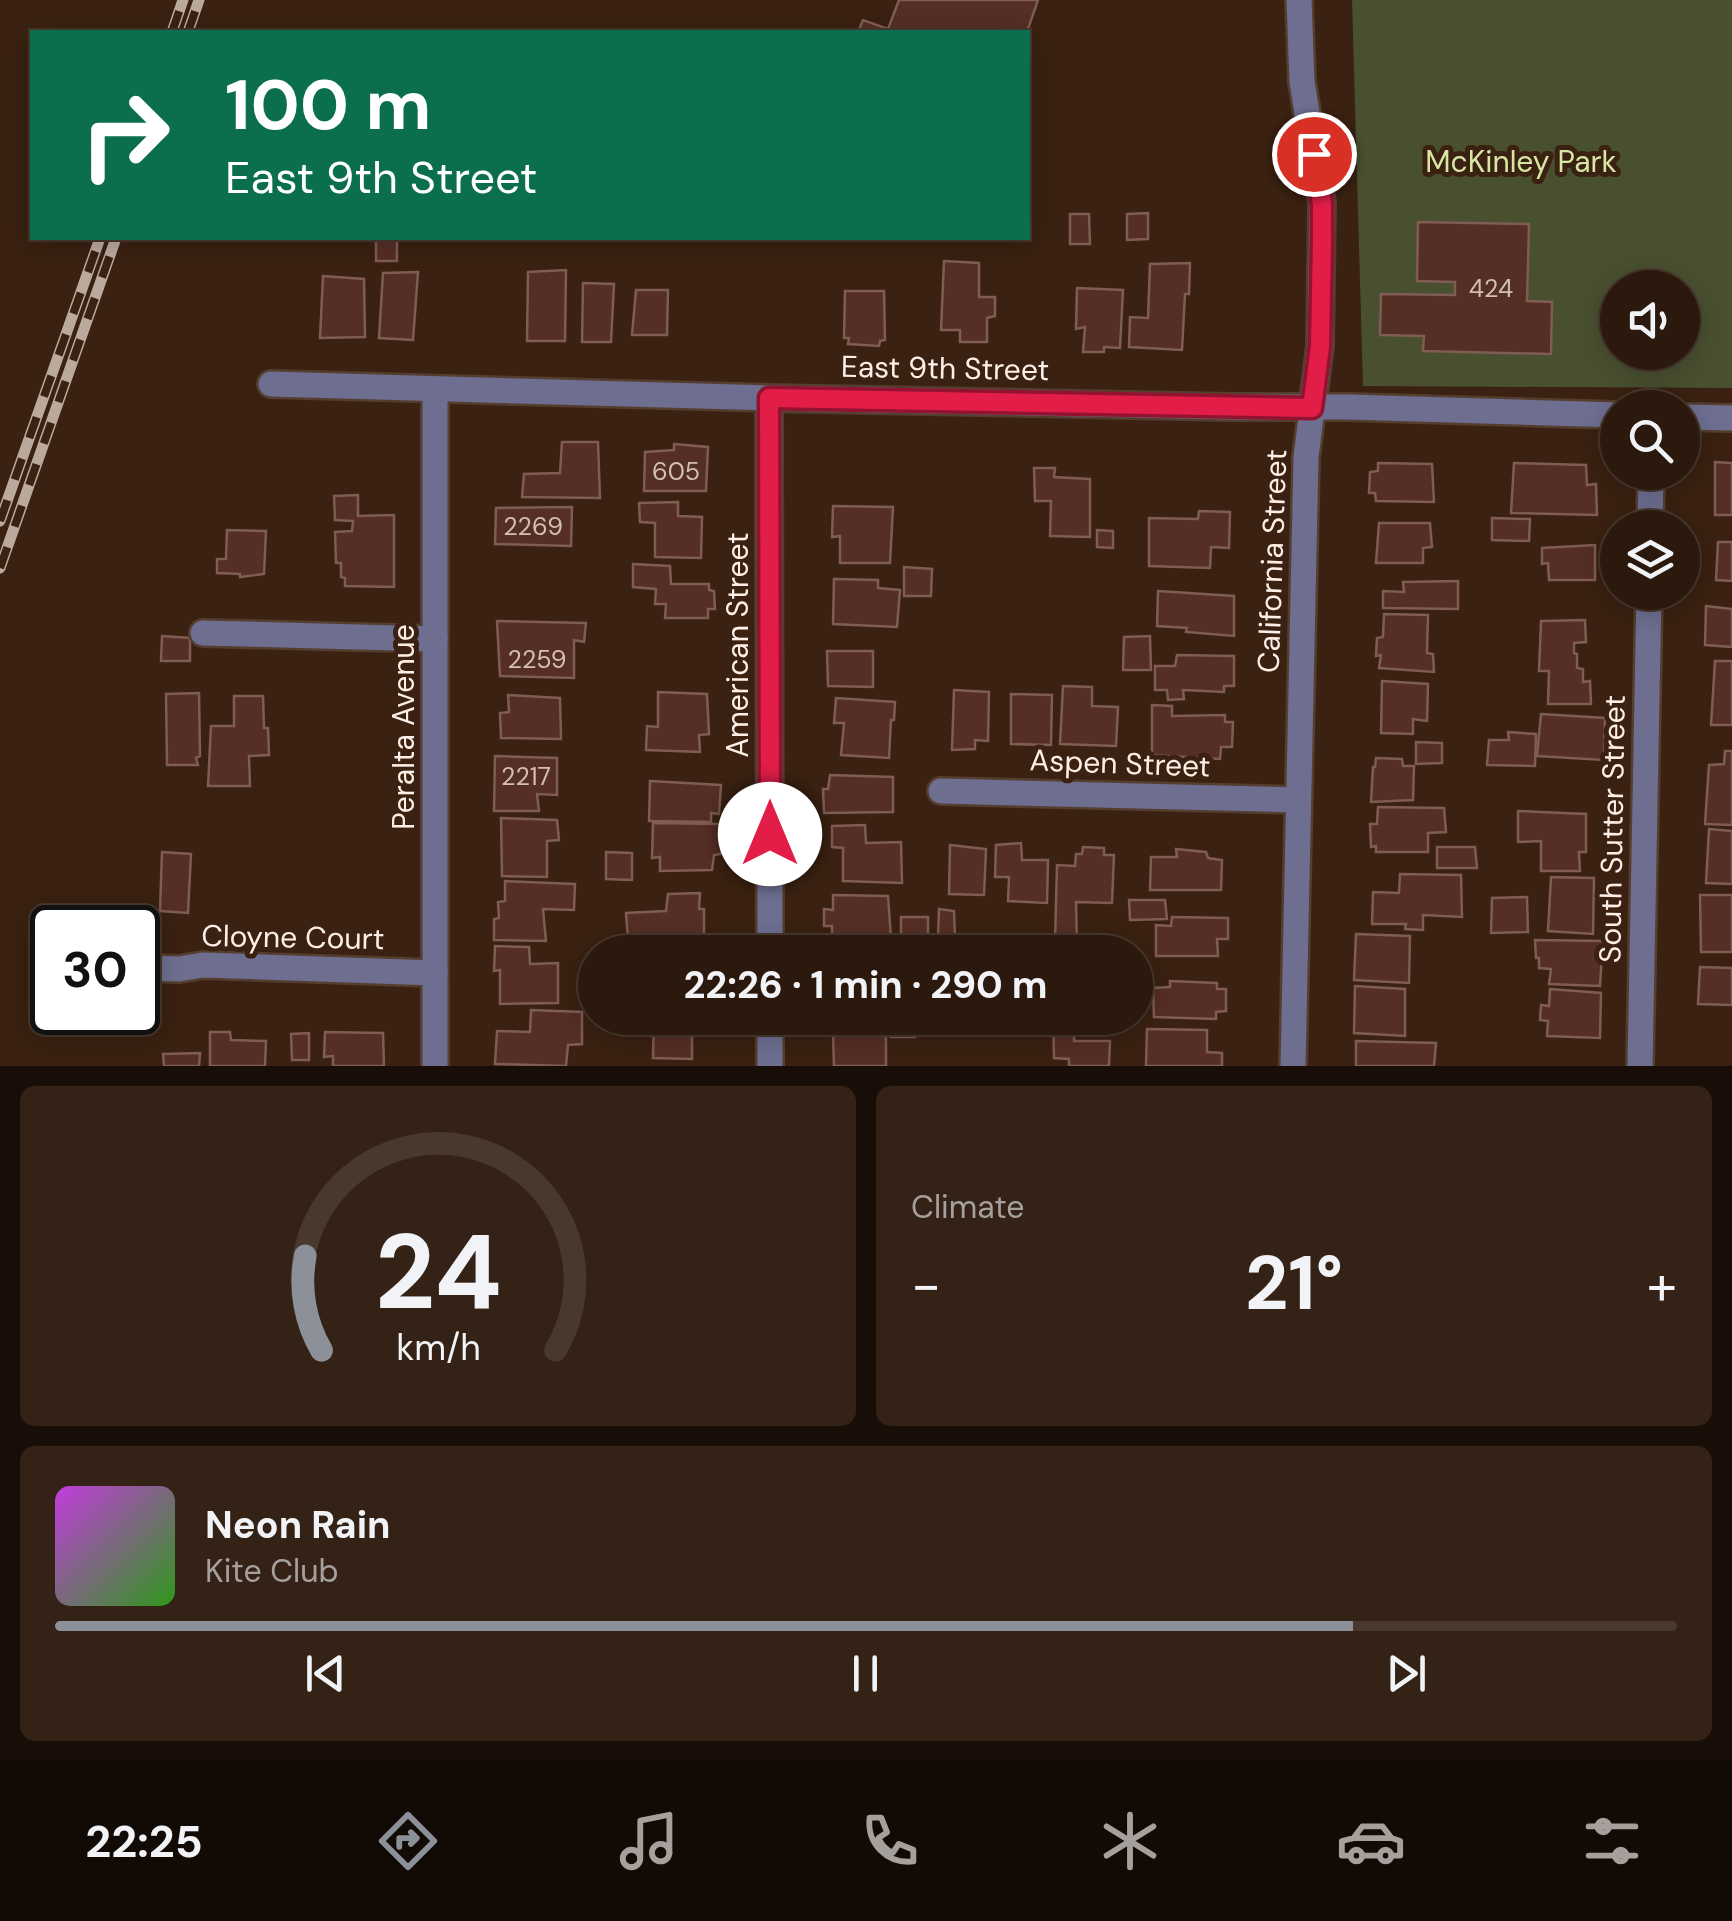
<!DOCTYPE html>
<meta charset="utf-8">
<style>
body{margin:0;font-family:"DM Sans",sans-serif;background:#342216;color:#f1f3f6;height:100vh;display:flex;flex-direction:column;font-size:38px;white-space:nowrap}
*{box-sizing:border-box;margin:0}
p{font-size:32px;color:#a6a09d}
.icon{flex:none;width:55px;height:55px;fill:none;stroke:currentColor;stroke-width:2;stroke-linecap:round;stroke-linejoin:round}
.map{position:relative;height:1066px;overflow:hidden}
.details{display:flex;flex-direction:column;gap:20px;padding:20px;background:#180e07;flex:1}
.details>*{flex:none}
.hud{position:absolute;left:30px;top:30px;width:1000px;height:210px;border-radius:0px;box-shadow:0 5px 25px #0003,0 0 0 2px #48382e;background:#0b6e4f;color:#fff;overflow:hidden}
.tools{position:absolute;left:1600px;top:270px;display:grid;gap:20px}
.tools a{display:grid;place-items:center;width:100px;height:100px;border-radius:50%;background:#2c190d;box-shadow:0 5px 25px #0003,0 0 0 2px #48382e;font-size:50px}
.speed{position:absolute;left:30px;top:905px;display:flex;gap:20px;font-size:50px;font-weight:700;text-align:center}
.speed>*{display:grid;place-content:center;width:130px;height:130px;border-radius:50%;background:#2c190d;box-shadow:0 5px 25px #0003,0 0 0 2px #48382e;line-height:1}
.speed .limit{border:5px solid #111;border-radius:15px;background:#fff;color:#111}
.pin{position:absolute;display:grid;place-items:center;width:85px;height:85px;color:#fff;margin:-42px;border:5px solid #fff;border-radius:50%;box-shadow:0 2px 10px #0007}
.me{position:absolute;width:110px;margin:-55px;rotate:0deg;stroke-linejoin:round;filter:drop-shadow(0 0 8px #0008)}
.turn{display:flex;align-items:center;gap:35px;height:210px;padding:0 30px;font-size:45px}
.turn .icon{width:130px;height:130px;stroke-width:2.5}
.turn b{display:block;font-size:70px;line-height:85px}
.big{font-size:75px;font-weight:700;line-height:1.1}
.details .widget{flex:1;display:flex;flex-direction:column;justify-content:center;gap:15px;min-width:0;padding:0 35px;border-radius:15px;background:#342216}
.details .dial{align-items:center;gap:0}
.dial svg{height:260px;overflow:visible;fill:none;stroke:#48382e;stroke-width:7;stroke-linecap:round;text-anchor:middle}
.dial text{fill:#f1f3f6;stroke:none}
.song{display:flex;align-items:center;gap:30px}
.cover{width:120px;height:120px;border-radius:15px;background:linear-gradient(135deg,hsl(290 70% 55%),hsl(110 70% 35%))}
.played{height:10px;border-radius:5px;background:linear-gradient(90deg,#8c9099 80%,#48382e 80%)}
.keys{display:flex;justify-content:space-around;direction:ltr}
.heat{display:flex;justify-content:space-between;align-items:center;font-size:55px;direction:ltr}
.details .tiles{flex:1;display:grid;gap:20px;grid-template-columns:1fr 1fr}
.widget:last-child{grid-column:span 2}
.trip{position:absolute;left:578px;top:935px;width:575px;height:100px;border-radius:50px;background:#2c190d;box-shadow:0 5px 25px #0003,0 0 0 2px #48382e;font-weight:700;line-height:100px;text-align:center}
.menu{display:flex;height:160px;justify-content:space-around;align-items:center;background:#120a05;color:#a6a09d}
.menu .icon{width:70px;height:70px}
.menu .active{color:#8c9099}
.menu b{font-size:45px;color:#f1f3f6}
.map>svg:first-child{display:block}
</style>
<div class="map">
<svg width="1732" height="1066" viewBox="0 0 1732 1066">
<rect width="100%" height="100%" fill="#3a2111"/>
<path fill="#495030" fill-rule="evenodd" d="M 1352,0 L 1732,0 L 1732,388 L 1363,386 ZM 1618,288 L 1682,288 L 1682,352 L 1618,352 Z"/>
<g fill="#552e25" stroke="#7f5c54" stroke-width="2.5">
<polygon points="899,0 1038,0 1027,32 858,32 863,20 888,29"/>
<polygon points="1148,213 1148,239 1127,240 1127,214"/>
<polygon points="1070,214 1089,214 1090,244 1070,244"/>
<polygon points="1418,222 1529,224 1527,301 1552,302 1551,354 1423,351 1424,336 1380,335 1381,294 1455,295 1455,282 1417,281"/>
<rect x="376" y="238" width="21" height="23"/>
<polygon points="944,261 979,263 979,297 995,297 995,316 987,318 987,342 960,342 960,330 941,330"/>
<polygon points="1190,263 1189,294 1185,294 1182,350 1129,347 1130,317 1148,318 1150,264"/>
<polygon points="566,270 565,341 527,341 528,272"/>
<polygon points="418,272 413,340 379,338 383,273"/>
<polygon points="323,276 364,279 365,337 320,338"/>
<polygon points="583,283 614,284 611,342 582,342"/>
<polygon points="1077,288 1123,290 1120,348 1104,347 1104,352 1083,352 1085,327 1076,329"/>
<polygon points="636,290 668,290 667,335 632,335"/>
<polygon points="845,291 884,291 885,340 880,341 879,346 848,344 849,338 844,338"/>
<polygon points="562,442 598,442 600,498 522,497 524,474 560,473"/>
<polygon points="674,444 708,447 706,491 644,491 645,452 674,450"/>
<polygon points="1715,462 1732,463 1732,515 1715,515"/>
<polygon points="1378,463 1432,464 1434,502 1376,501 1375,493 1369,493 1370,472 1378,471"/>
<polygon points="1514,463 1586,465 1587,485 1596,484 1597,515 1511,513"/>
<polygon points="1034,468 1055,468 1054,477 1090,479 1090,537 1050,536 1051,501 1035,501"/>
<polygon points="358,495 358,516 394,515 394,587 345,586 345,578 341,577 341,563 336,563 335,532 352,531 353,521 335,520 334,496"/>
<polygon points="678,502 678,516 702,517 701,558 655,557 655,523 640,522 639,503"/>
<polygon points="833,506 893,507 890,563 840,563 840,536 832,537"/>
<polygon points="572,507 571,546 495,544 496,508"/>
<polygon points="1199,511 1230,512 1229,548 1211,547 1210,568 1149,566 1149,518 1198,519"/>
<polygon points="1492,518 1530,519 1529,541 1492,540"/>
<polygon points="1379,523 1430,523 1432,547 1423,548 1423,563 1376,563"/>
<polygon points="227,530 266,531 264,574 240,577 240,574 217,573 217,559 226,559"/>
<polygon points="1097,530 1113,531 1113,548 1097,547"/>
<polygon points="1718,542 1732,542 1732,581 1716,580"/>
<polygon points="1595,545 1595,580 1549,580 1548,563 1542,564 1542,548"/>
<polygon points="633,564 670,566 671,584 709,584 709,590 714,591 715,609 708,609 708,618 665,618 666,604 655,604 656,589 633,587"/>
<polygon points="904,567 932,569 931,596 904,596"/>
<polygon points="834,579 878,580 878,588 900,590 897,627 833,624"/>
<polygon points="1458,581 1458,609 1383,608 1383,591 1404,592 1403,582"/>
<polygon points="1158,591 1234,596 1234,636 1186,632 1187,628 1157,626"/>
<polygon points="1706,606 1732,609 1732,647 1705,645"/>
<polygon points="1384,614 1428,615 1427,653 1433,654 1434,672 1379,668 1381,655 1376,656 1377,638 1383,637"/>
<polygon points="1585,620 1586,642 1574,643 1574,653 1577,654 1577,668 1583,669 1583,682 1590,681 1591,704 1548,704 1549,671 1539,671 1541,621"/>
<polygon points="497,621 586,623 584,642 574,640 574,678 500,676"/>
<polygon points="162,636 190,638 190,661 161,661"/>
<polygon points="1150,636 1151,670 1123,670 1124,637"/>
<polygon points="827,651 873,651 873,687 828,686"/>
<polygon points="1177,655 1234,656 1234,686 1224,686 1224,692 1183,690 1184,699 1168,700 1167,690 1155,690 1155,666 1175,666"/>
<polygon points="1715,661 1732,661 1732,725 1711,725"/>
<polygon points="1382,681 1428,684 1427,721 1413,719 1413,734 1381,733"/>
<polygon points="1063,686 1092,687 1092,706 1118,707 1116,746 1060,744"/>
<polygon points="954,690 989,692 988,741 975,740 975,749 952,750"/>
<polygon points="658,692 707,694 709,734 699,735 700,752 646,750 647,726 658,727"/>
<polygon points="199,693 200,756 196,758 198,765 167,765 166,694"/>
<polygon points="1011,694 1052,695 1051,745 1011,744"/>
<polygon points="508,695 560,698 561,739 501,738 500,713 509,712"/>
<polygon points="234,696 263,696 264,728 268,728 269,755 249,756 250,786 208,786 211,726 234,726"/>
<polygon points="836,698 895,702 894,720 891,720 889,758 841,755 844,723 834,723"/>
<polygon points="1152,705 1172,706 1172,716 1225,715 1225,722 1233,722 1232,747 1221,747 1220,759 1152,755"/>
<polygon points="1541,714 1605,718 1604,760 1537,756"/>
<polygon points="1508,732 1536,734 1535,766 1487,765 1489,740 1509,740"/>
<polygon points="1416,742 1442,743 1442,763 1416,764"/>
<polygon points="1725,751 1732,751 1732,825 1705,824 1709,765 1724,764"/>
<polygon points="495,756 557,758 557,795 537,794 539,811 494,811"/>
<polygon points="1376,758 1402,759 1403,766 1414,766 1413,800 1371,802 1373,767 1375,767"/>
<polygon points="830,775 893,777 893,812 824,813 823,789 828,789"/>
<polygon points="650,781 721,785 719,814 711,813 711,822 649,821"/>
<polygon points="1378,807 1444,808 1446,832 1428,833 1428,852 1376,852 1376,846 1371,847 1370,824 1377,824"/>
<polygon points="1518,811 1586,814 1586,852 1579,852 1580,871 1541,871 1541,841 1518,842"/>
<polygon points="501,818 557,820 559,840 547,841 547,877 502,876"/>
<polygon points="653,823 722,824 721,854 714,855 712,870 660,871 660,857 652,858"/>
<polygon points="865,825 866,843 901,842 902,883 843,881 843,848 832,847 832,826"/>
<polygon points="1709,829 1732,831 1732,884 1706,883"/>
<polygon points="1021,843 1022,860 1048,860 1047,903 1008,901 1009,877 995,877 996,845"/>
<polygon points="950,845 986,849 984,895 949,894"/>
<polygon points="1083,847 1104,848 1104,855 1114,855 1112,903 1076,902 1077,943 1055,942 1057,865 1075,866 1076,854 1082,854"/>
<polygon points="1437,847 1475,847 1477,868 1437,868"/>
<polygon points="1176,849 1206,852 1208,858 1222,860 1221,890 1150,890 1151,857 1177,857"/>
<polygon points="162,852 191,854 188,913 160,911"/>
<polygon points="606,852 632,853 632,880 606,879"/>
<polygon points="1400,874 1461,875 1462,917 1423,915 1423,930 1405,929 1406,924 1372,924 1373,892 1399,893"/>
<polygon points="1551,877 1594,878 1593,934 1548,931"/>
<polygon points="505,881 575,884 574,910 543,909 546,941 494,940 494,919 499,918 498,902 505,901"/>
<polygon points="700,893 699,909 704,909 704,952 656,952 656,941 628,940 626,913 666,911 668,894"/>
<polygon points="833,895 888,896 891,938 832,939 832,926 824,926 824,909 833,910"/>
<polygon points="1700,895 1732,895 1732,952 1701,952"/>
<polygon points="1527,897 1528,932 1491,933 1492,898"/>
<polygon points="1129,900 1165,900 1167,919 1130,920"/>
<polygon points="939,909 954,911 955,936 938,936"/>
<rect x="901" y="917" width="27" height="32"/>
<polygon points="1172,917 1228,918 1228,939 1217,939 1218,956 1156,956 1156,925 1171,926"/>
<polygon points="1356,934 1410,936 1409,983 1354,980"/>
<polygon points="1535,940 1603,941 1600,986 1549,984 1551,969 1539,968 1539,958 1536,958"/>
<polygon points="495,946 529,947 530,964 558,963 558,1003 500,1004 500,970 494,971"/>
<polygon points="1700,967 1732,968 1732,1005 1698,1004"/>
<polygon points="1170,981 1217,983 1217,989 1226,989 1226,1011 1216,1012 1216,1019 1154,1017 1153,988 1170,987"/>
<polygon points="1355,986 1405,989 1405,1036 1354,1033"/>
<polygon points="1550,989 1601,993 1600,1038 1547,1036 1548,1021 1540,1020 1541,1005 1549,1006"/>
<polygon points="531,1010 582,1012 582,1044 568,1045 566,1066 495,1064 497,1031 530,1032"/>
<polygon points="654,1018 704,1018 704,1023 692,1024 692,1059 653,1058"/>
<polygon points="892,1018 915,1018 915,1037 891,1037"/>
<polygon points="1053,1018 1074,1018 1074,1041 1110,1041 1109,1066 1069,1066 1069,1059 1054,1058"/>
<polygon points="1147,1029 1207,1030 1207,1052 1222,1053 1222,1066 1146,1066"/>
<polygon points="210,1032 230,1032 231,1040 266,1041 265,1066 210,1066"/>
<polygon points="325,1032 383,1033 384,1066 333,1066 333,1056 324,1057"/>
<polygon points="309,1033 309,1060 292,1060 291,1034"/>
<polygon points="833,1035 886,1036 886,1066 834,1066"/>
<polygon points="1356,1041 1436,1043 1434,1066 1356,1066"/>
<polygon points="200,1053 199,1066 164,1066 163,1054"/>
</g>
<g fill="none" stroke-linecap="round" stroke-linejoin="round">
<g stroke="#553e2f" stroke-width="30">
<g id="minor">
<polyline points="271,384 769,398 1232,407 1349,407 1618,415"/>
<polyline points="435,389 435,1066"/>
<polyline points="769,398 770,952"/>
<polyline points="1682,417 1732,418"/>
<polyline points="1650,528 1651,472"/>
<polyline points="203,633 435,639"/>
<polyline points="941,791 1297,800"/>
<polyline points="150,968 179,969 203,965 435,973"/>
<polyline points="770,1018 770,1066"/>
<polyline points="1293,1066 1306,457 1320,346 1322,203 1302,82 1299,0"/>
<polyline points="1640,1066 1649,592"/>
</g>
</g>
<use href="#minor" stroke="#6e6e91" stroke-width="25"/>
<g stroke="#bba99e" stroke-width="11">
<g id="rail">
<polyline points="172,32 183,0"/>
<polyline points="188,32 199,0"/>
<polyline points="0,521 100,238"/>
<polyline points="0,568 116,238"/>
</g>
</g>
<use href="#rail" stroke="#3a2111" stroke-width="8" stroke-dasharray="22" stroke-linecap="butt"/>
</g>
<g fill="none" stroke-linecap="round" stroke-linejoin="round">
<g stroke="#92132f" stroke-width="25">
<polyline id="route" points="770,834 769,398 1312,408 1320,346 1322,239 1322,204 1314,154"/>
</g>
<use href="#route" stroke="#e11d48" stroke-width="18"/>
</g>
<g text-anchor="middle" dominant-baseline="central" stroke-width="10" stroke-linejoin="round" paint-order="stroke">
<g font-size="25" fill="#d3bfb6">
<text x="1491" y="288">424</text>
<text x="676" y="471">605</text>
<text x="533" y="526">2269</text>
<text x="537" y="659">2259</text>
<text x="526" y="776">2217</text>
</g>
<g font-size="30" fill="#d7e7a3" stroke="#3a2111">
<text x="1521" y="161">McKinley Park</text>
</g>
<g font-size="30" fill="#fdefe7" stroke="#3a2111">
<text transform="translate(945 368) rotate(1)">East 9th Street</text>
<text transform="translate(1272 561) rotate(-88)">California Street</text>
<text transform="translate(737 645) rotate(-90)">American Street</text>
<text transform="translate(403 727) rotate(-90)">Peralta Avenue</text>
<text transform="translate(1120 763) rotate(2)">Aspen Street</text>
<text transform="translate(1612 829) rotate(-89)">South Sutter Street</text>
<text transform="translate(293 937) rotate(1)">Cloyne Court</text>
</g>
</g>
</svg>
<div class="tools">
<a><svg class="icon" aria-label="sound" viewBox="0 0 24 24"><path d="M4 9h4l5-4v14l-5-4H4zM17 9q2 3 0 6"/></svg></a>
<a><svg class="icon" aria-label="search" viewBox="0 0 24 24"><circle cx="10" cy="10" r="6"/><path d="M15 15l6 6"/></svg></a>
<a><svg class="icon" aria-label="layers" viewBox="0 0 24 24"><path d="M12 4l9 5-9 5-9-5zM3 14l9 5 9-5"/></svg></a>
</div>
<div class="speed"><div class="limit">30</div></div>
<div class="pin" style="left:1314px;top:154px;background:#d93025"><svg class="icon" aria-label="arrive" viewBox="0 0 24 24"><path d="M6 21V4h12l-3 4 3 4H6"/></svg></div>
<svg class="me" style="left:770px;top:834px" viewBox="-20 -20 40 40"><circle r="19" fill="#fff"/><path d="M0-13L10 11 0 6-10 11z" fill="#e11d48"/></svg>
<div class="trip">22:26 · 1 min · 290 m</div>
<div class="hud">
<div class="turn"><svg class="icon" aria-label="right" viewBox="0 0 24 24"><path d="M7 20v-9h11M14 6l5 5-5 5"/></svg><div><b>100 m</b>East 9th Street</div></div>
</div>
</div>
<section class="details">
<div class="tiles">
<div class="widget dial"><svg viewBox="0 0 100 80">
<path d="M14 69A42 42 0 1 1 86 69"/>
<path d="M14 69A42 42 0 0 1 9 40" stroke="#8c9099"/>
<text x="50" y="56" font-size="32" font-weight="700">24</text>
<text x="50" y="72" font-size="11">km/h</text>
</svg></div>
<div class="widget"><p>Climate</p>
<div class="heat"><a>−</a><b class="big">21°</b><a>+</a></div>
</div>
<div class="widget">
<div class="song"><i class="cover"></i><div><b>Neon Rain</b><p>Kite Club</p></div></div>
<div class="played"></div>
<div class="keys"><svg class="icon" aria-label="previous" viewBox="0 0 24 24"><path d="M18 5L8 12l10 7zM5 5v14"/></svg><svg class="icon" aria-label="pause" viewBox="0 0 24 24"><path d="M8 5v14M16 5v14"/></svg><svg class="icon" aria-label="next" viewBox="0 0 24 24"><path d="M6 5l10 7-10 7zM19 5v14"/></svg></div>
</div>
</div>
</section>
<nav class="menu">
<b>22:25</b>
<svg class="icon active" aria-label="directions" viewBox="0 0 24 24"><path d="M12 3l9 9-9 9-9-9zM9 14v-3h6M13 9l2 2-2 2"/></svg>
<svg class="icon" aria-label="music" viewBox="0 0 24 24"><path d="M9 18V5l10-2v13"/><circle cx="6" cy="18" r="3"/><circle cx="16" cy="16" r="3"/></svg>
<svg class="icon" aria-label="phone" viewBox="0 0 24 24"><path d="M5 4h4l2 5-3 2q2 4 5 5l2-3 5 2v4C11 20 4 13 5 4z"/></svg>
<svg class="icon" aria-label="climate" viewBox="0 0 24 24"><path d="M12 3v18M4 7l16 10M4 17L20 7"/></svg>
<svg class="icon" aria-label="car" viewBox="0 0 24 24"><path d="M5 17H2v-5l4-1 3-4h7l3 4 3 1v5h-3M9 17h6M6 11h13"/><circle cx="7" cy="17" r="2"/><circle cx="17" cy="17" r="2"/></svg>
<svg class="icon" aria-label="filters" viewBox="0 0 24 24"><path d="M4 7h16M4 17h16"/><circle cx="9" cy="7" r="2"/><circle cx="15" cy="17" r="2"/></svg>
</nav>
